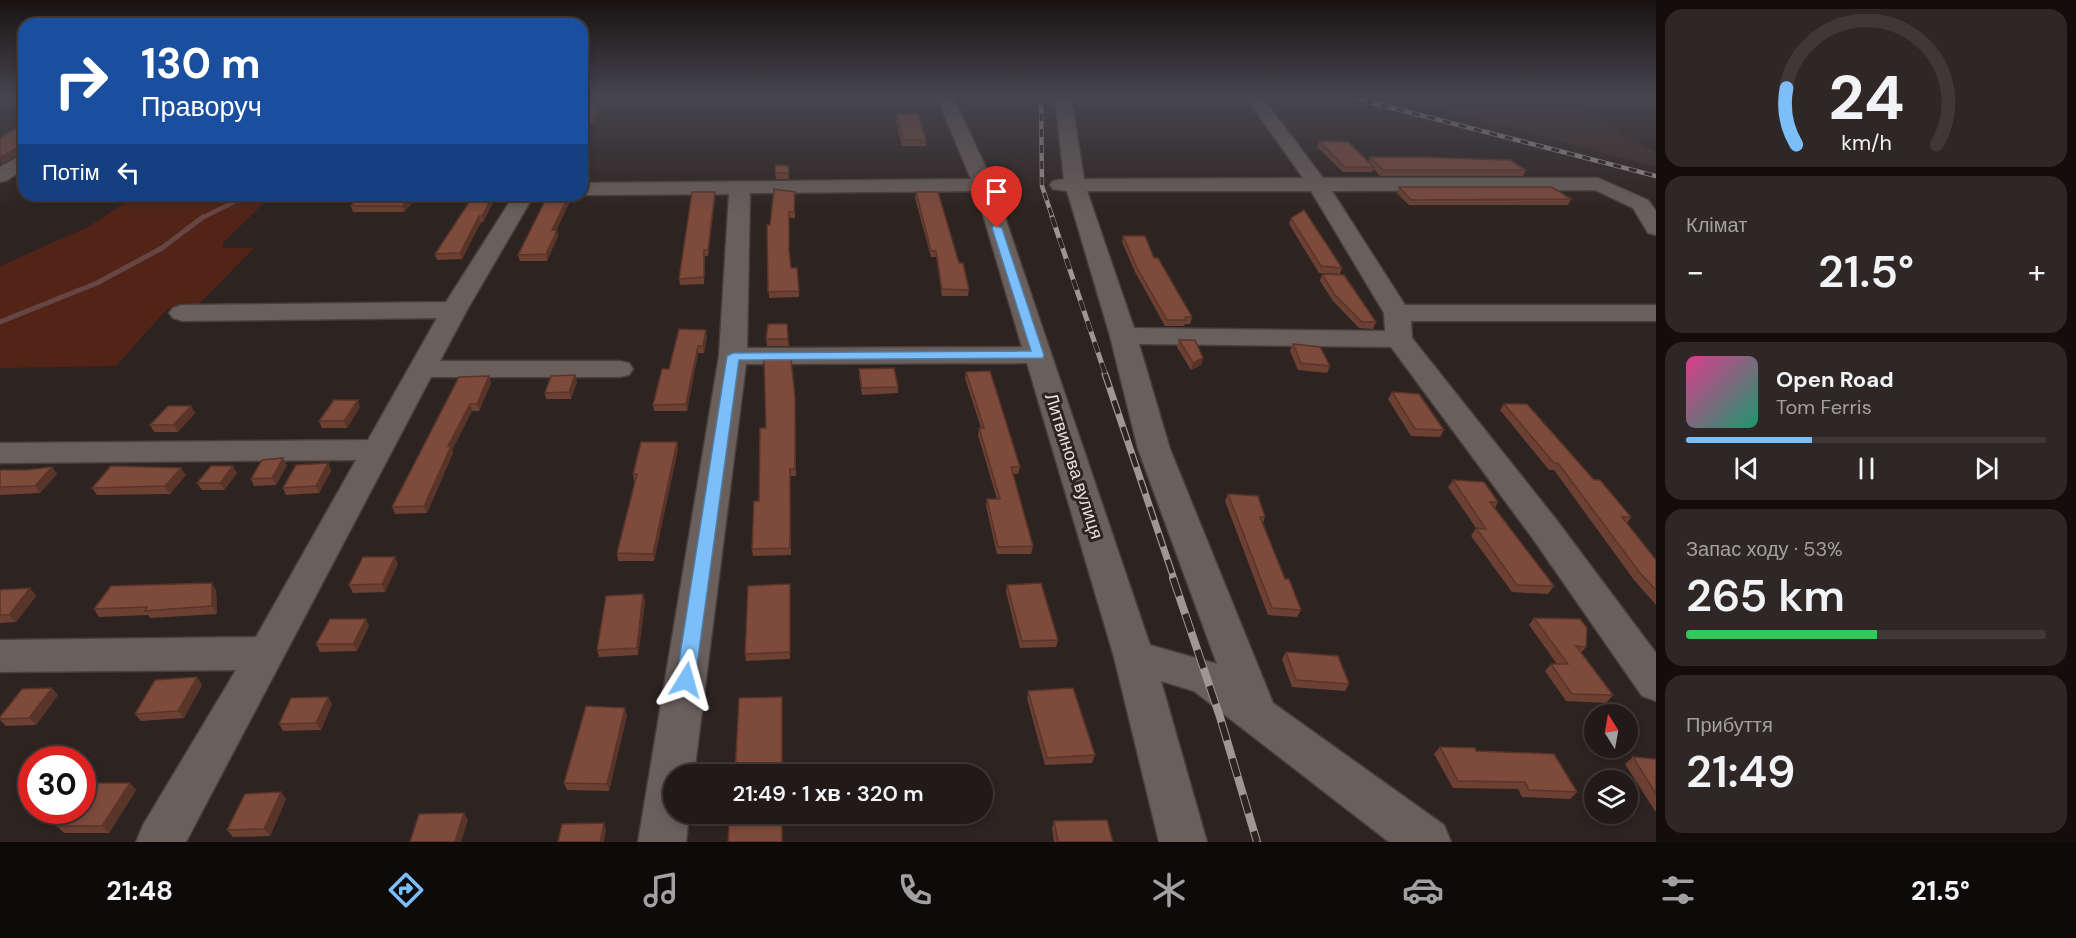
<!DOCTYPE html>
<html lang="uk">
<meta charset="utf-8">
<style>
body{margin:0;font-family:"DM Sans",sans-serif;background:#2e2725;color:#f1f3f6;height:100vh;display:flex;flex-direction:column;font-size:22px;white-space:nowrap}
*{box-sizing:border-box;margin:0}
p{font-size:20px;color:#a2a1a2}
.icon{flex:none;width:33px;height:33px;fill:none;stroke:currentColor;stroke-width:2;stroke-linecap:round;stroke-linejoin:round}
.map{position:relative;flex:1;overflow:hidden}
.sheet{display:flex;flex-direction:column;gap:9px;padding:9px;background:#130e0d;width:420px}
.sheet>*{flex:none}
.hud{position:absolute;left:18px;top:18px;width:570px;height:183px;border-radius:18px;box-shadow:0 3px 9px #0003,0 0 0 2px #3f3837;background:#1a4fa0;color:#fff;overflow:hidden}
.needle{width:39px;rotate:349deg}
.buttons{position:absolute;left:1584px;top:704px;display:grid;gap:12px}
.buttons a{display:grid;place-items:center;width:54px;height:54px;border-radius:50%;background:#221a18;box-shadow:0 3px 9px #0003,0 0 0 2px #3f3837;font-size:30px}
.speed{position:absolute;left:18px;top:746px;display:flex;gap:12px;font-size:30px;font-weight:700;text-align:center}
.speed>*{display:grid;place-content:center;width:78px;height:78px;border-radius:50%;background:#221a18;box-shadow:0 3px 9px #0003,0 0 0 2px #3f3837;line-height:1}
.speed .limit{border:9px solid #d22;background:#fff;color:#111}
.pin{position:absolute;display:grid;place-items:center;width:51px;height:51px;color:#fff;margin:-62px -26px;border-radius:50% 50% 50% 0;rotate:-45deg;box-shadow:0 0 6px #0007}
.pin .icon{rotate:45deg}
.me{position:absolute;width:66px;margin:-33px;rotate:8deg;stroke-linejoin:round;filter:drop-shadow(0 0 4px #0008)}
.turn{display:flex;align-items:center;gap:21px;height:126px;padding:0 24px;font-size:27px}
.turn .icon{width:78px;height:78px;stroke-width:2.5}
.turn b{display:block;font-size:42px;line-height:51px}
.then{display:flex;align-items:center;height:57px;padding:0 24px;background:#0003;gap:12px;font-size:22px}
.big{font-size:45px;font-weight:600;line-height:1.1}
.sheet .tile{flex:1;display:flex;flex-direction:column;justify-content:center;gap:9px;min-width:0;padding:0 21px;border-radius:18px;background:#2e2725}
.sheet .dial{align-items:center;gap:0}
.dial svg{height:156px;overflow:visible;fill:none;stroke:#3f3837;stroke-width:7;stroke-linecap:round;text-anchor:middle}
.dial text{fill:#f1f3f6;stroke:none}
.song{display:flex;align-items:center;gap:18px}
.cover{width:72px;height:72px;border-radius:9px;background:linear-gradient(135deg,hsl(330 70% 55%),hsl(160 70% 35%))}
.played{height:6px;border-radius:3px;background:linear-gradient(90deg,#7cbef9 35%,#3f3837 35%)}
.keys{display:flex;justify-content:space-around;direction:ltr}
.heat{display:flex;justify-content:space-between;align-items:center;font-size:33px;direction:ltr}
.charge{height:9px;border-radius:4px;background:linear-gradient(90deg,#34c759 53%,#3f3837 0)}
.trip{position:absolute;left:663px;top:764px;width:330px;height:60px;border-radius:30px;background:#221a18;box-shadow:0 3px 9px #0003,0 0 0 2px #3f3837;font-weight:600;line-height:60px;text-align:center}
.menu{display:flex;height:96px;justify-content:space-around;align-items:center;background:#0e0a0a;color:#a2a1a2}
.menu .icon{width:42px;height:42px}
.menu .current{color:#7cbef9}
.menu b{font-size:27px;color:#f1f3f6}
main{display:flex;flex:1;min-height:0}
.map>svg:first-child{display:block}
</style>
<main>
<div class="map">
<svg width="1656" height="842" viewBox="0 0 1656 842">
<rect width="100%" height="100%" fill="#2d2320"/>
<polygon fill="#3c2c27" points="1392,97 1614,97 1585,108 1626,137 1656,152 1656,167"/>
<polygon fill="#522417" points="137,195 272,195 223,243 223,248 254,248 194,309 168,308 116,366 0,368 0,266 88,227"/>
<g fill="none" stroke-linecap="round" stroke-linejoin="round">
<polyline stroke="#664543" stroke-width="4.5" points="200,219 248,195"/>
<polyline stroke="#664543" stroke-width="5" points="0,322 97,283 162,248 203,217"/>
<g stroke="#473f3d" stroke-width="3">
<g id="minor">
<path d="M 937,97 L 953,97 L 994,185 L 1150,645 L 1217,664 L 1138,449 L 1110,336 L 1067,191 L 1053,189 L 1050,185 L 1053,181 L 1064,179 L 1055,97 L 1071,97 L 1084,179 L 1303,178 L 1246,97 L 1262,97 L 1323,178 L 1598,178 L 1648,200 L 1656,211 L 1656,235 L 1648,233 L 1633,208 L 1595,190 L 1332,191 L 1405,305 L 1656,305 L 1656,321 L 1411,321 L 1412,338 L 1555,518 L 1656,653 L 1656,701 L 1642,696 L 1531,536 L 1391,347 L 1139,344 L 1170,449 L 1273,703 L 1444,825 L 1451,842 L 1389,842 L 1194,691 L 1161,681 L 1207,842 L 1159,842 L 1114,657 L 1027,363 L 746,364 L 694,774 L 674,774 L 674,813 L 689,813 L 686,842 L 638,842 L 719,356 L 729,194 L 582,195 L 582,183 L 971,179 ZM 976,191 L 1022,347 L 747,348 L 750,193 ZM 1087,191 L 1311,191 L 1384,313 L 1385,331 L 1134,328 Z"/>
<polygon points="24,154 24,169 7,180 0,182 0,167"/>
<polygon points="514,195 534,195 467,310 440,361 619,361 629,363 633,369 629,375 619,377 431,377 186,842 136,842 143,825 236,670 0,672 0,640 256,637 356,460 0,463 0,443 368,440 437,318 182,321 173,318 169,313 173,308 182,305 446,302"/>
</g>
</g>
<use href="#minor" fill="#6a5f5b" fill-rule="evenodd"/>
<g stroke="#9f9794" stroke-width="4.5">
<g id="rail-far3">
<polyline points="1041,97 1042,186 1053,219"/>
<polyline points="1350,97 1656,176"/>
</g>
</g>
<g stroke="#9f9794" stroke-width="5">
<polyline id="rail-far2" points="1052,217 1106,376"/>
</g>
<g stroke="#9f9794" stroke-width="7">
<polyline id="rail-far1" points="1105,374 1174,579"/>
</g>
<g stroke="#9f9794" stroke-width="8">
<polyline id="rail" points="1173,578 1220,717 1257,842"/>
</g>
<use href="#rail-far3" stroke="#2d2320" stroke-width="3" stroke-dasharray="8" stroke-linecap="butt"/>
<use href="#rail-far2" stroke="#2d2320" stroke-width="4" stroke-dasharray="11" stroke-linecap="butt"/>
<use href="#rail-far1" stroke="#2d2320" stroke-width="4.5" stroke-dasharray="14" stroke-linecap="butt"/>
<use href="#rail" stroke="#2d2320" stroke-width="6" stroke-dasharray="19" stroke-linecap="butt"/>
</g>
<g fill="#6c4033">
<polygon points="582,97 602,97 594,123 582,124"/>
<polygon points="897,114 926,140 926,146 902,146 896,120"/>
<polygon points="1319,141 1369,161 1370,157 1526,170 1523,176 1380,176 1374,169 1372,172 1343,172 1317,147"/>
<polygon points="788,166 789,179 776,179 775,173"/>
<polygon points="1399,187 1571,199 1568,205 1409,205 1397,193"/>
<polygon points="795,192 795,218 789,218 789,252 791,268 799,291 799,297 769,298 767,225 770,225"/>
<polygon points="916,192 959,263 969,290 968,296 942,296 936,257 931,257 915,198"/>
<polygon points="360,195 419,195 404,212 353,212 351,206"/>
<polygon points="548,195 573,195 556,230 557,230 558,236 547,261 520,261 518,255"/>
<polygon points="494,197 494,201 483,222 481,222 462,259 437,260 435,254"/>
<polygon points="715,198 708,256 705,256 704,284 680,285 679,279"/>
<polygon points="1291,218 1342,268 1340,274 1319,273 1289,224"/>
<polygon points="1123,236 1154,258 1192,317 1190,324 1185,324 1184,326 1165,326 1135,272 1122,242"/>
<polygon points="1322,274 1376,322 1373,329 1359,328 1333,301 1320,281"/>
<polygon points="707,336 704,353 698,353 687,411 654,411 653,405 669,369"/>
<polygon points="766,339 788,339 789,346 767,346"/>
<polygon points="1179,340 1203,358 1201,365 1191,370 1177,347"/>
<polygon points="1293,344 1330,366 1327,373 1298,370 1290,351"/>
<polygon points="859,369 898,387 898,393 862,395 859,376"/>
<polygon points="966,372 1020,467 1018,474 1013,474 1033,546 1031,554 997,554 986,506 987,499 997,499 978,435 979,428 981,428 965,378"/>
<polygon points="489,376 491,383 479,411 472,411 452,450 453,453 427,513 395,514 392,507"/>
<polygon points="577,382 571,399 546,399 545,393"/>
<polygon points="1392,392 1444,430 1440,437 1411,436 1388,399"/>
<polygon points="795,398 796,476 790,476 791,555 753,556 752,549 759,501 766,428"/>
<polygon points="1504,404 1594,480 1631,517 1627,523 1656,560 1656,605 1634,580 1554,470 1549,470 1500,410"/>
<polygon points="191,406 195,413 178,432 154,432 150,425"/>
<polygon points="360,407 347,428 322,428 319,421"/>
<polygon points="677,442 678,449 654,561 618,561 617,553 636,481 634,481 633,474"/>
<polygon points="328,463 331,471 319,493 286,495 283,488"/>
<polygon points="287,465 276,485 254,486 251,479"/>
<polygon points="52,467 57,474 40,493 0,495 0,470 26,470"/>
<polygon points="237,473 224,490 202,490 197,483"/>
<polygon points="186,475 170,494 97,495 92,488"/>
<polygon points="1453,480 1498,502 1495,508 1554,586 1548,594 1512,592 1471,536 1476,528 1448,487"/>
<polygon points="1228,494 1265,517 1263,523 1285,579 1301,610 1297,617 1268,615 1225,501"/>
<polygon points="398,564 385,592 353,593 349,585"/>
<polygon points="790,584 790,659 746,661 745,654"/>
<polygon points="1007,585 1058,640 1056,647 1020,648 1006,592"/>
<polygon points="30,588 36,596 16,622 0,623 0,590"/>
<polygon points="216,590 217,614 150,618 148,615 99,617 94,609"/>
<polygon points="643,594 645,602 638,655 599,657 597,650"/>
<polygon points="1534,618 1586,647 1581,653 1613,695 1606,703 1566,701 1545,671 1551,664 1557,664 1529,625"/>
<polygon points="369,626 357,651 320,652 316,644"/>
<polygon points="1286,652 1349,684 1345,691 1292,687 1282,659"/>
<polygon points="197,677 202,685 184,718 141,721 135,714"/>
<polygon points="1028,691 1095,755 1092,763 1045,765 1027,698"/>
<polygon points="58,695 36,725 6,726 0,720 0,717"/>
<polygon points="328,697 332,704 321,730 283,731 279,724"/>
<polygon points="627,715 609,791 567,790 564,783"/>
<polygon points="1440,747 1476,751 1577,792 1570,799 1522,797 1518,789 1453,788 1434,754"/>
<polygon points="1633,757 1656,759 1656,811 1655,811 1625,764"/>
<polygon points="130,783 136,790 109,833 64,833 57,826"/>
<polygon points="286,799 270,836 233,837 227,830"/>
<polygon points="1054,821 1113,842 1054,842 1052,828"/>
</g>
<g fill="#583429">
<polygon points="600,97 602,97 594,123 593,118"/>
<polygon points="21,146 24,152 1,164 0,157"/>
<polygon points="586,162 587,167 582,177 582,169"/>
<polygon points="715,192 715,198 708,256 708,250"/>
<polygon points="412,195 419,195 404,212 402,206"/>
<polygon points="490,195 494,195 494,201 483,222 482,216"/>
<polygon points="569,195 573,195 553,237 552,230"/>
<polygon points="479,216 481,222 462,259 460,253"/>
<polygon points="557,230 558,236 547,261 546,254"/>
<polygon points="706,330 707,336 704,353 703,346"/>
<polygon points="698,346 698,353 687,411 686,404"/>
<polygon points="1203,358 1201,365 1191,370 1193,363"/>
<polygon points="575,375 577,382 571,399 569,392"/>
<polygon points="489,376 491,383 479,411 477,404"/>
<polygon points="358,400 360,407 347,428 344,421"/>
<polygon points="470,404 472,411 452,450 453,453 427,513 424,506 448,446"/>
<polygon points="191,406 195,413 178,432 173,425"/>
<polygon points="677,442 678,449 654,561 653,554"/>
<polygon points="283,458 287,465 276,485 272,478"/>
<polygon points="328,463 331,471 319,493 316,486"/>
<polygon points="233,466 237,473 224,490 220,483"/>
<polygon points="52,467 57,474 40,493 35,486"/>
<polygon points="181,468 186,475 170,494 165,486"/>
<polygon points="395,557 398,564 385,592 382,584"/>
<polygon points="212,583 216,590 217,614 212,606"/>
<polygon points="30,588 36,596 16,622 9,615"/>
<polygon points="643,594 645,602 638,655 637,648"/>
<polygon points="366,619 369,626 357,651 353,644"/>
<polygon points="197,677 202,685 184,718 178,711"/>
<polygon points="52,688 58,695 36,725 29,718"/>
<polygon points="328,697 332,704 321,730 316,723"/>
<polygon points="625,708 627,715 609,791 607,784"/>
<polygon points="130,783 136,790 109,833 102,826"/>
<polygon points="281,792 286,799 270,836 264,829"/>
<polygon points="464,813 468,820 461,842 455,842"/>
<polygon points="604,823 606,830 604,842 600,842"/>
</g>
<g fill="#7e4a3b" stroke="#583429" stroke-width="1.5">
<polygon points="582,97 600,97 593,118 582,118"/>
<polygon points="897,114 918,114 926,140 903,140"/>
<polygon points="21,125 24,125 24,159 23,159 21,146 0,157 0,138"/>
<polygon points="1319,141 1348,142 1374,167 1345,167"/>
<polygon points="1370,157 1415,157 1510,160 1526,170 1383,170"/>
<polygon points="582,162 586,162 582,169"/>
<polygon points="776,165 788,166 789,173 775,173"/>
<polygon points="1399,187 1552,187 1571,199 1411,200"/>
<polygon points="774,189 795,192 794,212 789,212 789,250 791,268 797,268 799,291 768,292 767,225 770,225"/>
<polygon points="692,192 715,192 708,250 704,250 704,277 679,279"/>
<polygon points="916,192 938,192 959,263 963,263 969,290 942,289 936,251 931,251"/>
<polygon points="360,195 412,195 402,206 351,206"/>
<polygon points="474,195 493,195 482,216 479,216 460,253 435,254"/>
<polygon points="548,195 569,195 552,230 557,230 546,254 518,255"/>
<polygon points="1304,210 1342,268 1321,266 1291,218"/>
<polygon points="1123,236 1145,236 1154,258 1158,258 1192,317 1185,317 1186,320 1167,320 1136,266"/>
<polygon points="1322,274 1344,275 1376,322 1362,322 1335,295"/>
<polygon points="768,324 787,324 788,339 766,339"/>
<polygon points="679,329 706,330 703,346 698,346 686,404 653,405 662,369 669,369"/>
<polygon points="1179,340 1195,340 1203,358 1193,363"/>
<polygon points="1293,344 1320,347 1330,366 1301,363"/>
<polygon points="764,359 791,359 795,398 795,469 790,469 790,548 752,549 754,501 759,501 760,428 766,428"/>
<polygon points="894,368 898,387 862,388 859,369"/>
<polygon points="990,371 1020,467 1011,467 1033,546 998,547 987,499 1000,499 979,428 984,428 966,372"/>
<polygon points="575,375 569,392 545,393 551,376"/>
<polygon points="489,376 477,404 470,404 448,446 451,446 424,506 392,507 459,377"/>
<polygon points="1392,392 1419,394 1444,430 1415,429"/>
<polygon points="334,400 358,400 344,421 319,421"/>
<polygon points="1504,404 1527,404 1594,480 1600,480 1631,517 1622,517 1656,560 1656,590 1640,573 1558,463 1554,463"/>
<polygon points="168,406 191,406 173,425 150,425"/>
<polygon points="641,442 677,442 653,554 617,553 637,474 633,474"/>
<polygon points="283,458 272,478 251,479 262,460"/>
<polygon points="328,463 316,486 283,488 296,465"/>
<polygon points="111,466 181,468 165,486 92,488"/>
<polygon points="211,466 233,466 220,483 197,483"/>
<polygon points="52,467 35,486 0,487 0,470 26,470"/>
<polygon points="1453,480 1484,482 1498,502 1490,502 1554,586 1517,585 1476,528 1486,529"/>
<polygon points="1228,494 1258,496 1265,517 1260,517 1285,579 1289,579 1301,610 1272,608"/>
<polygon points="363,557 395,557 382,584 349,585"/>
<polygon points="212,583 212,606 145,611 147,607 94,609 111,586"/>
<polygon points="1041,583 1058,640 1022,641 1007,585"/>
<polygon points="790,584 790,652 745,654 748,586"/>
<polygon points="30,588 9,615 0,615 0,590"/>
<polygon points="643,594 637,648 597,650 606,596"/>
<polygon points="1534,618 1580,619 1587,628 1586,647 1576,646 1613,695 1572,694 1551,664 1568,664"/>
<polygon points="330,619 366,619 353,644 316,644"/>
<polygon points="1286,652 1338,656 1349,684 1296,680"/>
<polygon points="197,677 178,711 135,714 155,680"/>
<polygon points="52,688 29,718 0,719 0,717 22,689"/>
<polygon points="1073,688 1095,755 1047,758 1028,691"/>
<polygon points="328,697 316,723 279,724 291,698"/>
<polygon points="782,697 782,774 735,774 739,698"/>
<polygon points="586,706 625,708 607,784 564,783"/>
<polygon points="1440,747 1475,748 1476,751 1554,754 1577,792 1529,790 1525,782 1458,781"/>
<polygon points="1633,757 1656,759 1656,794"/>
<polygon points="86,783 130,783 102,826 57,826 68,810 82,810 82,789"/>
<polygon points="281,792 264,829 227,830 245,794"/>
<polygon points="464,813 455,842 410,842 419,814"/>
<polygon points="1107,820 1113,842 1058,842 1054,821"/>
<polygon points="604,823 600,842 558,842 562,824"/>
<polygon points="782,823 782,842 728,842 729,825"/>
</g>
<linearGradient id="sky" x2="0" y2="1"><stop stop-color="#191312"/><stop offset="0.45" stop-color="#46454e"/><stop offset="1" stop-color="#46454e" stop-opacity="0"/></linearGradient>
<rect width="1656" height="215" fill="url(#sky)"/>
<polygon fill="#7cbef9" stroke="#517ca2" stroke-width="1.5" points="994,225 1002,228 1044,355 1043,358 739,360 695,680 692,686 686,688 679,686 676,680 727,356 733,353 1031,351 992,228"/>
<g text-anchor="middle" dominant-baseline="central" stroke-width="6" stroke-linejoin="round" paint-order="stroke">
<g font-size="18" fill="#e7e0de" stroke="#2d2320">
<text transform="translate(1074 466) rotate(72)">Литвинова вулиця</text>
</g>
</g>
</svg>
<div class="buttons">
<a><svg class="needle" viewBox="-14 -14 28 28"><path d="M0-13l5 13h-10z" fill="#e53935"/><path d="M0 13l5-13h-10z" fill="#a2a1a2"/></svg></a>
<a><svg class="icon" aria-label="layers" viewBox="0 0 24 24"><path d="M12 4l9 5-9 5-9-5zM3 14l9 5 9-5"/></svg></a>
</div>
<div class="speed"><div class="limit">30</div></div>
<div class="pin" style="left:997px;top:228px;background:#d93025"><svg class="icon" aria-label="arrive" viewBox="0 0 24 24"><path d="M6 21V4h12l-3 4 3 4H6"/></svg></div>
<svg class="me" style="left:686px;top:680px" viewBox="-20 -20 40 40"><path d="M0-17L14 15 0 8-14 15z" fill="#7cbef9" stroke="#fff" stroke-width="4"/></svg>
<div class="trip">21:49 · 1 хв · 320 m</div>
<div class="hud">
<div class="turn"><svg class="icon" aria-label="right" viewBox="0 0 24 24"><path d="M7 20v-9h11M14 6l5 5-5 5"/></svg><div><b>130 m</b>Праворуч</div></div>
<div class="then">Потім<svg class="icon" aria-label="left" viewBox="0 0 24 24"><path d="M17 20v-9H6M10 6l-5 5 5 5"/></svg></div>
</div>
</div>
<section class="sheet">
<div class="tile dial"><svg viewBox="0 0 100 80">
<path d="M14 69A42 42 0 1 1 86 69"/>
<path d="M14 69A42 42 0 0 1 9 40" stroke="#7cbef9"/>
<text x="50" y="56" font-size="32" font-weight="700">24</text>
<text x="50" y="72" font-size="11">km/h</text>
</svg></div>
<div class="tile"><p>Клімат</p>
<div class="heat"><a>−</a><b class="big">21.5°</b><a>+</a></div>
</div>
<div class="tile">
<div class="song"><i class="cover"></i><div><b>Open Road</b><p>Tom Ferris</p></div></div>
<div class="played"></div>
<div class="keys"><svg class="icon" aria-label="previous" viewBox="0 0 24 24"><path d="M18 5L8 12l10 7zM5 5v14"/></svg><svg class="icon" aria-label="pause" viewBox="0 0 24 24"><path d="M8 5v14M16 5v14"/></svg><svg class="icon" aria-label="next" viewBox="0 0 24 24"><path d="M6 5l10 7-10 7zM19 5v14"/></svg></div>
</div>
<div class="tile"><p>Запас ходу · 53%</p><b class="big">265 km</b><div class="charge"></div></div>
<div class="tile"><p>Прибуття</p><b class="big">21:49</b></div>
</section>
</main>
<nav class="menu">
<b>21:48</b>
<svg class="icon current" aria-label="directions" viewBox="0 0 24 24"><path d="M12 3l9 9-9 9-9-9zM9 14v-3h6M13 9l2 2-2 2"/></svg>
<svg class="icon" aria-label="music" viewBox="0 0 24 24"><path d="M9 18V5l10-2v13"/><circle cx="6" cy="18" r="3"/><circle cx="16" cy="16" r="3"/></svg>
<svg class="icon" aria-label="phone" viewBox="0 0 24 24"><path d="M5 4h4l2 5-3 2q2 4 5 5l2-3 5 2v4C11 20 4 13 5 4z"/></svg>
<svg class="icon" aria-label="climate" viewBox="0 0 24 24"><path d="M12 3v18M4 7l16 10M4 17L20 7"/></svg>
<svg class="icon" aria-label="car" viewBox="0 0 24 24"><path d="M5 17H2v-5l4-1 3-4h7l3 4 3 1v5h-3M9 17h6M6 11h13"/><circle cx="7" cy="17" r="2"/><circle cx="17" cy="17" r="2"/></svg>
<svg class="icon" aria-label="filters" viewBox="0 0 24 24"><path d="M4 7h16M4 17h16"/><circle cx="9" cy="7" r="2"/><circle cx="15" cy="17" r="2"/></svg>
<b>21.5°</b>
</nav>
